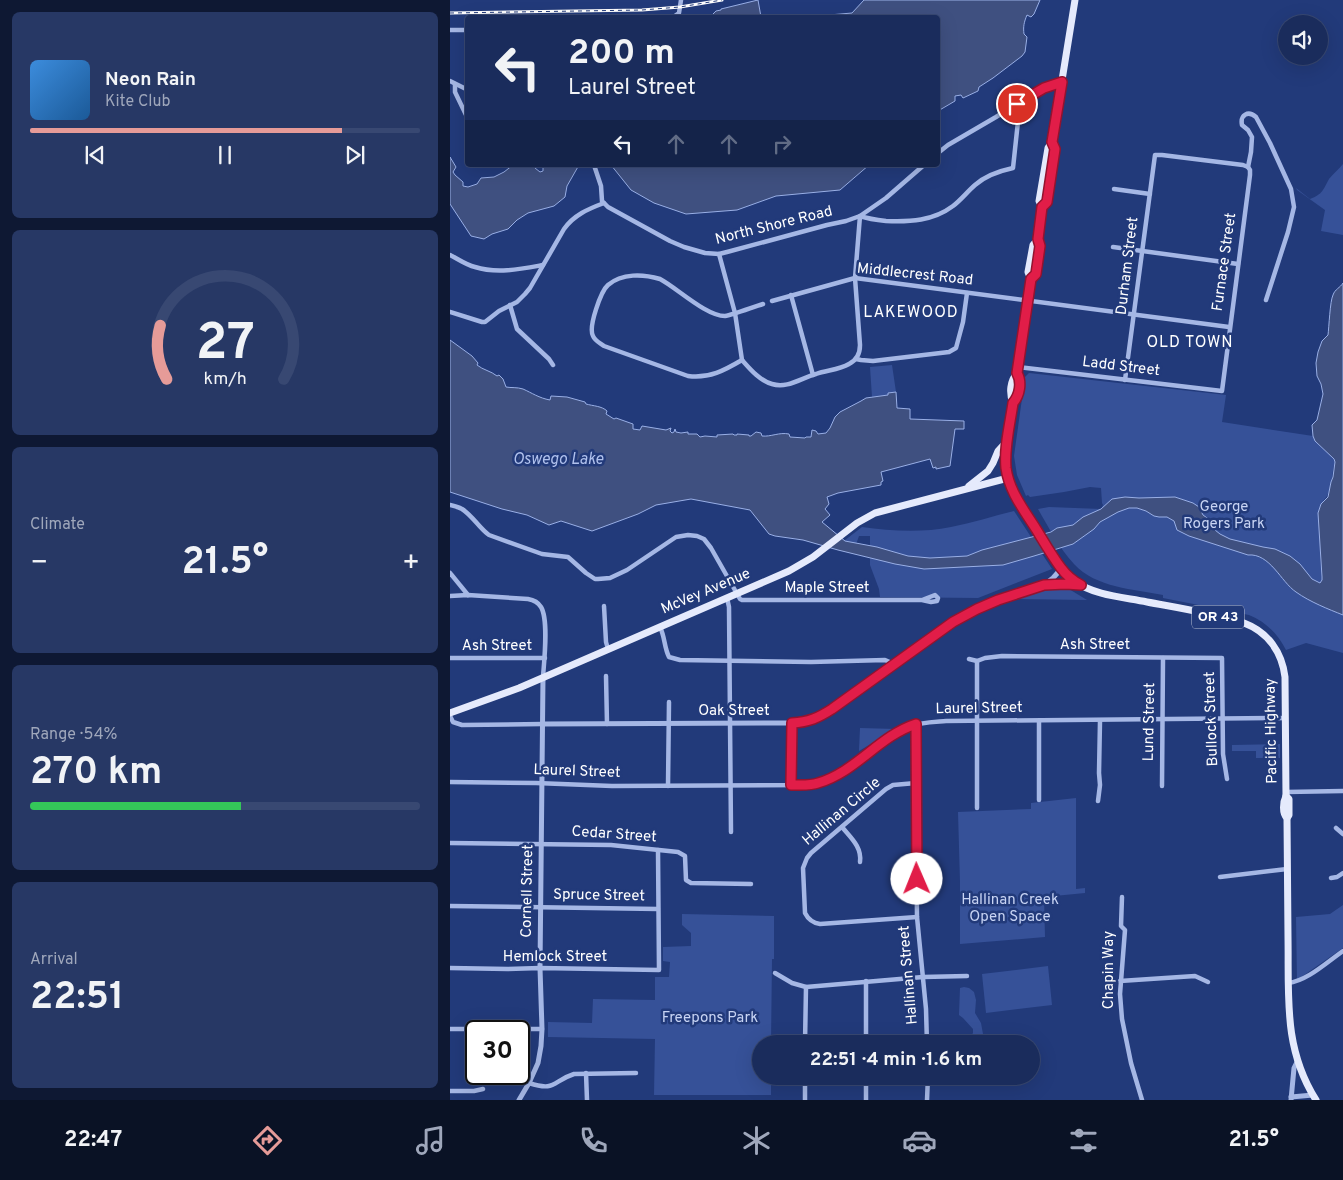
<!DOCTYPE html>
<meta charset="utf-8">
<style>
body{margin:0;font-family:Overpass,sans-serif;background:#273865;color:#f1f3f6;height:100vh;display:flex;flex-direction:column;font-size:19px;white-space:nowrap}
*{box-sizing:border-box;margin:0}
p{font-size:16px;color:#9fa7bb}
.icon{flex:none;width:28px;height:28px;fill:none;stroke:currentColor;stroke-width:2;stroke-linecap:round;stroke-linejoin:round}
.map{position:relative;flex:1;overflow:hidden}
.details{display:flex;flex-direction:column;gap:12px;padding:12px;background:#0e1833;width:450px}
.details>*{flex:none}
.banner{position:absolute;left:15px;top:15px;width:475px;height:152px;border-radius:5px;box-shadow:0 5px 20px #0002,0 0 0 1px #384872;background:#1a2c5c;color:#f1f3f6;overflow:hidden}
.fabs{position:absolute;left:828px;top:15px;display:grid;gap:10px}
.fabs a{display:grid;place-items:center;width:50px;height:50px;border-radius:50%;background:#1a2c5c;box-shadow:0 5px 20px #0002,0 0 0 1px #384872;font-size:25px}
.speed{position:absolute;left:15px;top:1020px;display:flex;gap:10px;font-size:25px;font-weight:700;text-align:center}
.speed>*{display:grid;place-content:center;width:65px;height:65px;border-radius:50%;background:#1a2c5c;box-shadow:0 5px 20px #0002,0 0 0 1px #384872;line-height:1}
.speed .limit{border:2px solid #111;border-radius:8px;background:#fff;color:#111}
.pin{position:absolute;display:grid;place-items:center;width:42px;height:42px;color:#fff;margin:-21px;border:2px solid #fff;border-radius:50%;box-shadow:0 1px 5px #0007}
.me{position:absolute;width:55px;margin:-28px;rotate:359deg;stroke-linejoin:round;filter:drop-shadow(0 0 4px #0008)}
.turn{display:flex;align-items:center;gap:18px;height:105px;padding:0 20px;font-size:22px}
.turn .icon{width:65px;height:65px;stroke-width:2.5}
.turn b{display:block;font-size:35px;line-height:42px}
.lanes{display:flex;align-items:center;height:48px;padding:0 20px;background:#0003;justify-content:center;gap:25px;direction:ltr}
.lanes .off{opacity:.35}
.big{font-size:38px;font-weight:700;line-height:1.1}
.details .tile{flex:1;display:flex;flex-direction:column;justify-content:center;gap:8px;min-width:0;padding:0 18px;border-radius:8px;background:#273865}
.details .dial{align-items:center;gap:0}
.dial svg{height:130px;overflow:visible;fill:none;stroke:#384872;stroke-width:7;stroke-linecap:round;text-anchor:middle}
.dial text{fill:#f1f3f6;stroke:none}
.song{display:flex;align-items:center;gap:15px}
.cover{width:60px;height:60px;border-radius:8px;background:linear-gradient(135deg,hsl(210 70% 55%),hsl(210 70% 35%))}
.played{height:5px;border-radius:2px;background:linear-gradient(90deg,#e69b98 80%,#384872 80%)}
.keys{display:flex;justify-content:space-around;direction:ltr}
.heat{display:flex;justify-content:space-between;align-items:center;font-size:28px;direction:ltr}
.charge{height:8px;border-radius:4px;background:linear-gradient(90deg,#34c759 54%,#384872 0)}
.trip{position:absolute;left:302px;top:1035px;width:288px;height:50px;border-radius:25px;background:#1a2c5c;box-shadow:0 5px 20px #0002,0 0 0 1px #384872;font-weight:700;line-height:50px;text-align:center}
.tab-bar{display:flex;height:80px;justify-content:space-around;align-items:center;background:#0a1225;color:#9fa7bb}
.tab-bar .icon{width:35px;height:35px}
.tab-bar .current{color:#e69b98}
.tab-bar b{font-size:22px;color:#f1f3f6}
main{display:flex;flex:1;min-height:0}
.map>svg:first-child{display:block}
</style>
<main>
<section class="details">
<div class="tile">
<div class="song"><i class="cover"></i><div><b>Neon Rain</b><p>Kite Club</p></div></div>
<div class="played"></div>
<div class="keys"><svg class="icon" aria-label="previous" viewBox="0 0 24 24"><path d="M18 5L8 12l10 7zM5 5v14"/></svg><svg class="icon" aria-label="pause" viewBox="0 0 24 24"><path d="M8 5v14M16 5v14"/></svg><svg class="icon" aria-label="next" viewBox="0 0 24 24"><path d="M6 5l10 7-10 7zM19 5v14"/></svg></div>
</div>
<div class="tile dial"><svg viewBox="0 0 100 80">
<path d="M14 69A42 42 0 1 1 86 69"/>
<path d="M14 69A42 42 0 0 1 10 36" stroke="#e69b98"/>
<text x="50" y="56" font-size="32" font-weight="700">27</text>
<text x="50" y="72" font-size="11">km/h</text>
</svg></div>
<div class="tile"><p>Climate</p>
<div class="heat"><a>−</a><b class="big">21.5°</b><a>+</a></div>
</div>
<div class="tile"><p>Range · 54%</p><b class="big">270 km</b><div class="charge"></div></div>
<div class="tile"><p>Arrival</p><b class="big">22:51</b></div>
</section>
<div class="map">
<svg width="893" height="1100" viewBox="0 0 893 1100">
<rect width="100%" height="100%" fill="#223a7a"/>
<g fill="#365198">
<path d="M 893,164 L 893,235 L 871,231 L 875,210 L 847,190 L 846,188 L 860,199 C 873,194 873,190 879,179 C 883,174 889,169 893,164 Z"/>
<polygon points="442,365 446,392 439,393 439,395 422,397 420,367"/>
<path d="M 579,373 L 776,395 L 772,422 L 863,436 C 868,447 880,452 885,462 C 881,473 883,493 873,501 L 870,556 L 872,580 L 872,583 L 893,613 L 893,653 L 856,643 L 836,650 C 828,634 816,622 799,615 L 713,598 L 713,595 C 684,589 646,588 624,564 C 609,548 599,528 588,509 L 599,507 L 651,509 L 653,505 L 652,503 L 651,488 L 640,487 L 614,492 L 580,497 L 578,495 L 576,496 L 567,475 L 564,456 L 575,377 Z"/>
<path d="M 564,511 L 602,569 L 528,598 L 430,597 L 429,589 L 420,565 L 420,536 L 409,536 L 404,550 L 390,544 L 412,527 C 440,531 472,533 501,527 C 522,523 543,516 564,511 Z"/>
<polygon points="614,586 637,600 565,599 595,588"/>
<polygon points="410,728 446,729 409,751"/>
<polygon points="830,744 830,758 806,758 806,751 782,751 782,745"/>
<polygon points="626,798 626,889 635,888 635,893 594,897 595,937 510,944 510,882 508,812 581,809 581,803"/>
<polygon points="893,905 893,948 847,980 846,917 880,914"/>
<polygon points="232,914 324,916 324,959 322,959 321,1044 311,1044 311,1076 321,1076 321,1095 204,1095 205,1039 98,1037 98,1022 142,1023 143,999 205,1000 205,977 219,977 220,962 213,961 213,947 241,946 241,933 232,925"/>
<polygon points="598,966 602,1005 536,1013 532,974"/>
<polygon points="514,987 519,988 524,992 526,1000 525,1013 531,1023 533,1034 523,1044 521,1044 518,1040 523,1033 523,1029 513,1018 509,1015 510,988"/>
</g>
<g fill="#3f5080" stroke="#99afe6">
<polygon points="308,0 311,17 267,17 263,14 266,11 271,10 271,9"/>
<path d="M 414,0 L 590,0 L 584,14 L 581,17 L 577,15 C 574,22 573,27 574,34 L 577,37 L 575,52 L 572,56 L 543,78 L 529,87 L 528,91 L 513,98 L 511,95 L 505,96 L 505,101 L 488,111 L 488,18 L 356,17 L 402,13 Z"/>
<polygon points="0,157 6,167 3,172 5,175 13,182 13,186 18,187 27,184 31,178 44,177 54,172 63,165 84,165 85,168 90,172 93,171 93,165 129,165 117,186 115,197 104,206 78,213 67,220 58,229 42,234 34,239 21,236 0,204"/>
<polygon points="161,165 419,165 390,190 326,196 287,210 236,214 204,203 181,190"/>
<path d="M 893,283 L 893,615 C 878,609 860,602 846,592 C 831,582 820,553 798,555 L 739,536 L 727,530 L 724,521 L 717,517 L 709,517 L 704,516 L 696,511 L 687,508 L 679,508 L 668,512 L 650,522 L 644,529 L 623,544 L 584,556 L 553,565 L 474,569 L 445,564 L 388,550 L 353,540 L 325,536 L 319,534 L 300,510 L 241,499 L 206,505 L 188,514 L 142,531 L 111,521 L 99,525 L 77,515 L 52,509 L 0,492 L 0,340 L 22,356 L 28,363 L 27,365 C 33,370 41,371 47,376 L 49,375 L 53,379 L 56,387 C 61,388 67,387 73,389 C 82,393 89,398 100,400 L 101,396 L 117,397 L 135,402 L 136,404 C 143,406 152,406 157,411 L 156,414 L 164,419 L 166,418 L 183,424 L 183,429 L 190,430 L 192,426 L 216,430 L 221,428 L 220,431 L 222,433 L 224,432 L 225,429 L 226,432 L 231,433 L 238,432 L 238,434 L 247,434 L 250,437 L 255,436 L 267,437 L 267,435 L 283,434 L 284,435 L 287,435 L 287,434 L 299,435 L 299,436 L 301,436 L 306,432 L 311,433 L 312,436 C 321,437 329,432 339,434 L 340,437 L 355,438 L 356,437 L 361,437 L 362,430 L 366,431 L 368,434 L 376,433 L 380,428 L 385,417 L 390,412 L 411,401 L 416,398 L 438,395 L 438,393 L 446,392 L 447,408 L 460,409 L 460,419 L 514,421 L 514,429 L 505,429 L 500,466 L 486,469 L 486,467 L 483,468 L 480,459 L 431,472 L 433,481 L 431,482 L 431,485 L 388,493 L 377,497 L 379,504 L 375,509 L 380,515 L 372,522 L 395,541 L 427,547 L 458,556 L 480,558 L 517,556 L 532,550 L 601,532 L 607,528 L 623,525 L 633,517 L 651,509 L 662,499 L 675,497 L 689,498 L 725,497 L 743,503 L 749,507 L 753,515 L 760,520 L 765,530 L 770,534 L 780,539 L 813,547 L 825,549 L 840,556 L 850,564 L 862,579 L 870,583 L 872,580 L 872,577 L 868,513 L 871,504 L 878,497 L 881,482 L 883,477 L 885,462 L 884,459 L 865,441 L 863,436 L 862,425 L 867,420 L 873,394 L 871,384 L 867,376 L 866,363 L 868,352 L 872,341 L 878,335 C 879,327 880,301 883,295 C 885,289 890,288 893,283 Z"/>
</g>
<g fill="none" stroke-linecap="round" stroke-linejoin="round">
<g stroke="#a5b7e5" stroke-width="4.5">
<polyline points="222,18 229,13 231,0"/>
<polyline points="0,30 18,30"/>
<polyline points="0,81 18,90"/>
<polyline points="5,84 5,92 18,119"/>
<polyline points="488,153 498,145 546,117 588,91 612,82"/>
<polyline points="144,165 151,186 152,201 158,207 220,241 234,247 255,253 269,254 277,252 377,225 396,221 410,216 436,198 474,165"/>
<polyline points="664,189 700,194"/>
<polyline points="663,247 788,264"/>
<polyline points="269,254 285,313 292,360"/>
<path d="M 0,255 C 8,259 16,265 25,267 C 47,274 71,269 93,265"/>
<polyline points="341,295 363,375"/>
<polyline points="322,301 405,278 779,327"/>
<polyline points="60,305 67,329 99,359 103,365"/>
<path d="M 0,312 L 32,322 L 35,322 L 49,311 L 67,302 L 75,294 L 80,288 L 114,229 C 124,215 138,209 154,203"/>
<polyline points="406,359 411,360 423,361 499,352 506,348 513,322 517,293"/>
<path d="M 292,360 C 300,369 310,381 322,384 C 337,389 351,378 366,374 C 377,370 389,370 399,364 C 407,360 410,353 410,345 L 405,278 L 410,216 C 419,219 427,220 436,221 C 460,222 483,221 503,206 C 511,200 517,192 525,185 C 535,176 549,171 563,168 L 569,112 L 567,104"/>
<path d="M 292,360 C 275,370 259,379 238,376 L 154,346 C 150,343 145,341 143,336 C 138,327 151,291 158,285 C 172,273 193,274 210,279 C 227,288 256,316 275,316 C 283,315 303,307 313,304"/>
<path d="M 568,367 L 772,391 L 800,175 L 800,170 L 798,167 L 801,152 L 802,137 L 798,130 L 792,125 C 790,115 798,110 806,117 L 820,143 L 841,189 L 844,207 L 838,232 L 816,300"/>
<polyline points="675,380 705,155 712,155 793,165 798,167"/>
<path d="M 0,505 C 4,506 8,507 12,509 C 23,516 29,528 39,535 L 92,554 L 118,557 L 136,573 L 145,579 L 148,579 L 160,578 L 177,570 L 226,537 L 238,535 L 247,536 L 254,539 L 261,548 L 290,599 L 292,600 L 472,600 L 481,602 L 487,601 L 488,598 L 485,595 L 472,600"/>
<polyline points="0,573 18,595"/>
<path d="M 0,596 L 18,595 L 78,599 C 84,600 88,602 91,607 C 99,620 94,662 93,677"/>
<polyline points="277,598 279,607 281,832"/>
<polyline points="154,606 156,642 158,649"/>
<path d="M 210,627 C 215,637 214,647 219,657 L 230,660 L 361,662 L 435,660 L 444,664"/>
<polyline points="0,658 95,658"/>
<polyline points="519,659 527,661 535,658 552,656 772,658 773,754 777,779"/>
<polyline points="527,661 527,808"/>
<polyline points="156,676 157,724"/>
<polyline points="0,716 3,722 12,725 93,724"/>
<polyline points="589,721 589,800"/>
<polyline points="465,724 467,917 476,1009 477,1044"/>
<path d="M 0,782 L 86,783 L 162,786 L 357,785 C 398,781 423,741 458,727 C 470,722 483,722 496,721 L 836,718"/>
<path d="M 466,783 L 443,785 L 436,789 L 361,853 L 357,858 L 353,868 L 355,913 C 358,919 363,923 370,924 L 467,917"/>
<polyline points="341,785 342,723"/>
<polyline points="218,786 219,702"/>
<polyline points="712,786 713,658"/>
<polyline points="836,792 893,791"/>
<polyline points="648,801 650,785 649,773 650,721"/>
<path d="M 392,827 C 401,838 412,847 410,862"/>
<polyline points="886,828 893,834"/>
<polyline points="0,843 161,845 228,852 235,856 236,880 241,883 301,884"/>
<polyline points="770,877 837,869"/>
<polyline points="881,878 887,877 893,873"/>
<polyline points="672,897 671,926 675,930 670,994 672,1019 681,1063 692,1100"/>
<polyline points="0,906 208,909"/>
<polyline points="0,968 58,969 90,968 209,970 208,850"/>
<polyline points="325,973 342,983 356,987 473,977 517,976"/>
<polyline points="670,981 745,976 758,982"/>
<path d="M 838,983 C 857,981 877,962 893,951"/>
<polyline points="0,1029 92,1029"/>
<polyline points="355,1044 356,987"/>
<polyline points="416,1044 416,981"/>
<polyline points="136,1073 137,1100"/>
<path d="M 79,1083 C 106,1092 102,1081 124,1074 L 186,1073"/>
<polyline points="0,1091 24,1091 33,1089"/>
<polyline points="355,1100 355,1076"/>
<polyline points="416,1100 416,1076"/>
<polyline points="477,1100 478,1076"/>
</g>
<g stroke="#a5b7e5" stroke-width="5">
<polyline points="594,585 603,578 611,569"/>
<path d="M 93,724 L 342,723 C 358,722 369,717 382,709 L 503,622 L 527,609 L 548,600 L 594,585 L 628,585"/>
<polyline points="841,1097 863,1095"/>
<polyline points="69,1100 79,1083 88,1063 91,1046 92,1029 90,968 93,677"/>
<polyline points="841,1100 844,1068 847,1062"/>
</g>
<g stroke="#e5eafc" stroke-width="7">
<polyline points="592,207 597,202 601,178 605,149 602,142"/>
<path d="M 588,239 L 583,245 L 578,272 L 581,279 L 567,373 C 560,381 559,393 563,403 C 559,427 552,455 559,479 C 563,496 575,511 584,526 C 594,543 607,570 624,581 C 646,596 672,597 697,602 C 729,608 762,613 794,623 C 818,632 832,652 835,677 L 836,796 C 833,802 832,813 837,818 C 837,858 838,897 838,937 C 839,996 833,1048 866,1100"/>
<polyline points="581,279 586,274 590,246 588,239 592,207 589,201 598,148 602,142 625,0"/>
<path d="M 563,403 C 570,395 572,382 567,373"/>
<polyline points="519,486 538,471 543,463 548,451 558,440"/>
<polyline points="0,713 69,688 339,571 363,557 407,523 425,513 558,478"/>
<polyline points="836,796 839,799 839,815 837,818"/>
</g>
<g stroke="#fff" stroke-width="3">
<polyline id="rail" points="0,13 192,10 230,7 272,0"/>
</g>
<use href="#rail" stroke="#223a7a" stroke-width="1" stroke-dasharray="4" stroke-linecap="butt"/>
</g>
<g fill="none" stroke-linecap="round" stroke-linejoin="round">
<g stroke="#92132f" stroke-width="12">
<path id="route" d="M 467,879 L 466,724 C 429,736 406,772 368,783 C 360,786 350,785 341,785 L 342,723 C 359,722 368,718 382,709 L 503,622 L 527,609 L 548,600 L 594,585 L 616,584 L 631,585 C 623,581 617,576 611,568 C 602,556 594,542 586,529 C 574,510 559,491 556,468 C 554,447 560,424 563,403 C 570,395 572,382 567,373 L 581,279 L 586,274 L 590,246 L 588,239 L 592,207 L 597,202 L 605,149 L 602,142 L 612,82 L 594,88 L 567,104"/>
</g>
<use href="#route" stroke="#e11d48" stroke-width="9"/>
</g>
<g text-anchor="middle" dominant-baseline="central" stroke-width="5" stroke-linejoin="round" paint-order="stroke">
<rect fill="#223a7a" stroke="#bdc4d7" stroke-width="1" x="742" y="605.5" width="52" height="23" rx="4"/>
<g font-size="14" font-weight="bold" fill="#fff">
<text x="768" y="617">OR 43</text>
</g>
<g font-size="15" fill="#fff" stroke="#223a7a">
<text transform="translate(324 226) rotate(-14)">North Shore Road</text>
<text transform="translate(775 262) rotate(-82)">Furnace Street</text>
<text transform="translate(678 266) rotate(-83)">Durham Street</text>
<text transform="translate(465 275) rotate(6)">Middlecrest Road</text>
<text transform="translate(671 367) rotate(7)">Ladd Street</text>
<text x="377" y="588">Maple Street</text>
<text transform="translate(256 592) rotate(-23)">McVey Avenue</text>
<text x="645" y="645">Ash Street</text>
<text x="47" y="646">Ash Street</text>
<text transform="translate(529 709) rotate(-1)">Laurel Street</text>
<text x="284" y="711">Oak Street</text>
<text transform="translate(762 719) rotate(-92)">Bullock Street</text>
<text transform="translate(700 722) rotate(-89)">Lund Street</text>
<text transform="translate(822 731) rotate(-91)">Pacific Highway</text>
<text transform="translate(127 772) rotate(2)">Laurel Street</text>
<text transform="translate(392 812) rotate(-40)">Hallinan Circle</text>
<text transform="translate(164 835) rotate(4)">Cedar Street</text>
<text transform="translate(78 891) rotate(-89)">Cornell Street</text>
<text transform="translate(149 896) rotate(1)">Spruce Street</text>
<text x="105" y="957">Hemlock Street</text>
<text transform="translate(659 970) rotate(-90)">Chapin Way</text>
<text transform="translate(459 975) rotate(-95)">Hallinan Street</text>
</g>
<g font-size="15" fill="#c8d4f4" stroke="#223a7a">
<text x="774" y="507">George<tspan x="774" dy="17">Rogers Park</tspan></text>
<text x="560" y="900">Hallinan Creek<tspan x="560" dy="17">Open Space</tspan></text>
<text x="260" y="1018">Freepons Park</text>
</g>
<g font-size="16" letter-spacing="1" fill="#fff" stroke="#223a7a">
<text x="461" y="313">LAKEWOOD</text>
<text x="740" y="343">OLD TOWN</text>
</g>
<g font-size="16" font-style="italic" fill="#b0c1ed" stroke="#223a7a">
<text x="108" y="460">Oswego Lake</text>
</g>
</g>
</svg>
<div class="fabs">
<a><svg class="icon" aria-label="sound" viewBox="0 0 24 24"><path d="M4 9h4l5-4v14l-5-4H4zM17 9q2 3 0 6"/></svg></a>
</div>
<div class="speed"><div class="limit">30</div></div>
<div class="pin" style="left:567px;top:104px;background:#d93025"><svg class="icon" aria-label="arrive" viewBox="0 0 24 24"><path d="M6 21V4h12l-3 4 3 4H6"/></svg></div>
<svg class="me" style="left:467px;top:879px" viewBox="-20 -20 40 40"><circle r="19" fill="#fff"/><path d="M0-13L10 11 0 6-10 11z" fill="#e11d48"/></svg>
<div class="trip">22:51 · 4 min · 1.6 km</div>
<div class="banner">
<div class="turn"><svg class="icon" aria-label="left" viewBox="0 0 24 24"><path d="M17 20v-9H6M10 6l-5 5 5 5"/></svg><div><b>200 m</b>Laurel Street</div></div>
<div class="lanes"><svg class="icon" aria-label="left" viewBox="0 0 24 24"><path d="M17 20v-9H6M10 6l-5 5 5 5"/></svg><svg class="icon off" aria-label="ahead" viewBox="0 0 24 24"><path d="M12 20V5M6 11l6-6 6 6"/></svg><svg class="icon off" aria-label="ahead" viewBox="0 0 24 24"><path d="M12 20V5M6 11l6-6 6 6"/></svg><svg class="icon off" aria-label="right" viewBox="0 0 24 24"><path d="M7 20v-9h11M14 6l5 5-5 5"/></svg></div>
</div>
</div>
</main>
<nav class="tab-bar">
<b>22:47</b>
<svg class="icon current" aria-label="directions" viewBox="0 0 24 24"><path d="M12 3l9 9-9 9-9-9zM9 14v-3h6M13 9l2 2-2 2"/></svg>
<svg class="icon" aria-label="music" viewBox="0 0 24 24"><path d="M9 18V5l10-2v13"/><circle cx="6" cy="18" r="3"/><circle cx="16" cy="16" r="3"/></svg>
<svg class="icon" aria-label="phone" viewBox="0 0 24 24"><path d="M5 4h4l2 5-3 2q2 4 5 5l2-3 5 2v4C11 20 4 13 5 4z"/></svg>
<svg class="icon" aria-label="climate" viewBox="0 0 24 24"><path d="M12 3v18M4 7l16 10M4 17L20 7"/></svg>
<svg class="icon" aria-label="car" viewBox="0 0 24 24"><path d="M5 17H2v-5l4-1 3-4h7l3 4 3 1v5h-3M9 17h6M6 11h13"/><circle cx="7" cy="17" r="2"/><circle cx="17" cy="17" r="2"/></svg>
<svg class="icon" aria-label="filters" viewBox="0 0 24 24"><path d="M4 7h16M4 17h16"/><circle cx="9" cy="7" r="2"/><circle cx="15" cy="17" r="2"/></svg>
<b>21.5°</b>
</nav>
